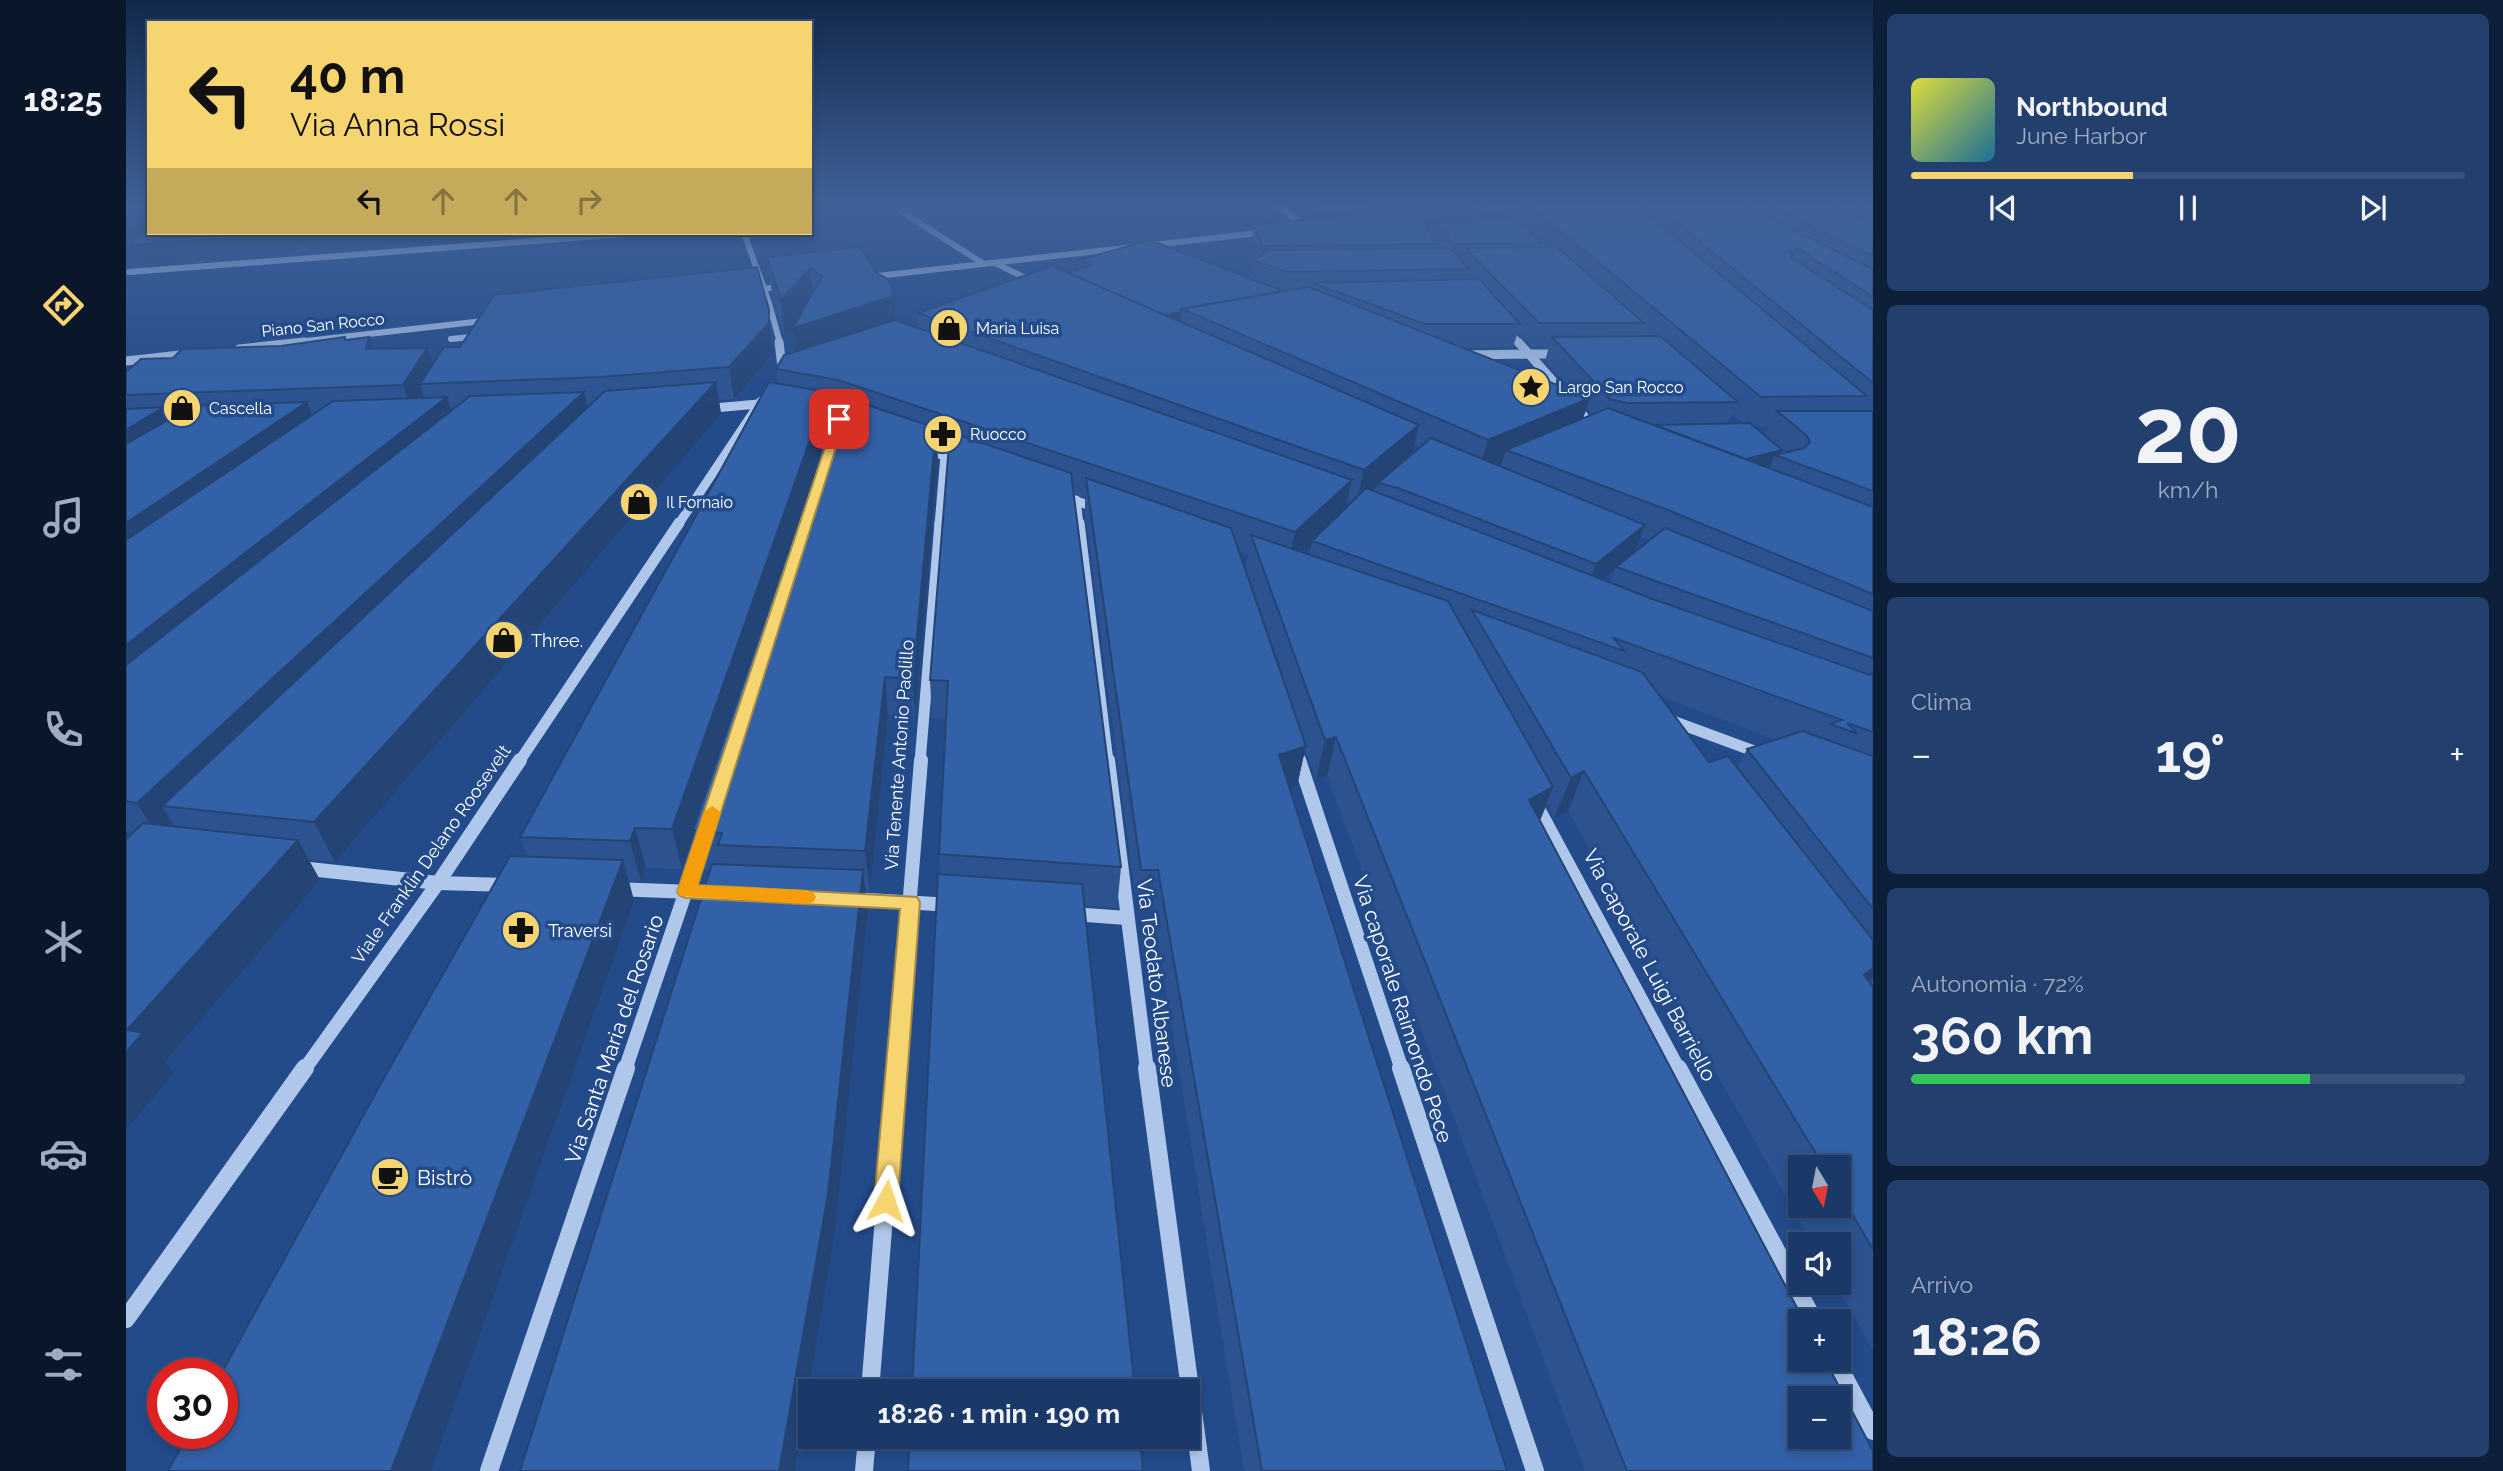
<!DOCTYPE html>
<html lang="it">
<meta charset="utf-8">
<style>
body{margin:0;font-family:Raleway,sans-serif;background:#233f6e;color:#f1f3f6;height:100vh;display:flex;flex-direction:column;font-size:26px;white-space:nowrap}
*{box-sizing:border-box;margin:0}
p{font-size:23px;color:#9facc0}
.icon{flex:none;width:38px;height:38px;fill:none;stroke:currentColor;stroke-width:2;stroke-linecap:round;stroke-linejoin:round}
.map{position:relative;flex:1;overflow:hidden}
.drawer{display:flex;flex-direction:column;gap:14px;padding:14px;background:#0e1f39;width:630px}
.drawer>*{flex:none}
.hud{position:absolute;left:21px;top:21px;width:665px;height:214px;border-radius:0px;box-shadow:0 4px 10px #0003,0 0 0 2px #38527c;background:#f6d571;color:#111;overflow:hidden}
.needle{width:46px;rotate:170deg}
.buttons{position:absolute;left:1662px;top:1155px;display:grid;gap:14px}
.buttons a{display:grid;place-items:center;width:63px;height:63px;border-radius:0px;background:#1a3868;box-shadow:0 4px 10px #0003,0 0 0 2px #38527c;font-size:35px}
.speed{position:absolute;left:21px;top:1358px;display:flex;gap:14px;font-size:35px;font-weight:700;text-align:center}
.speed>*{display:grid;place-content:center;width:91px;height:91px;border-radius:50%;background:#1a3868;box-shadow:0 4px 10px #0003,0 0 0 2px #38527c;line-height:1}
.speed .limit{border:10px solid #d22;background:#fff;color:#111}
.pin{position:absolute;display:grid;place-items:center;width:60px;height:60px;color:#fff;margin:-30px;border-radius:14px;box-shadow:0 4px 10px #0006}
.me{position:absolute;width:77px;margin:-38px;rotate:5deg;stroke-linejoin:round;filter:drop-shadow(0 0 5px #0008)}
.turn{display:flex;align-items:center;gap:24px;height:147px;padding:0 28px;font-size:32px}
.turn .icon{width:91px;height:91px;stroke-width:2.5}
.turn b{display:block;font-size:49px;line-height:60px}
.lanes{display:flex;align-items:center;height:66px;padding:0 28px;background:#0003;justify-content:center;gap:35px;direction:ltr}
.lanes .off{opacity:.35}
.big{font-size:52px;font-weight:700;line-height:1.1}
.drawer .tile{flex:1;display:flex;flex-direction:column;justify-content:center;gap:10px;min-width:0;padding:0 24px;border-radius:10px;background:#233f6e}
.drawer .dial{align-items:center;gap:0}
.dial b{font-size:91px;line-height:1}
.song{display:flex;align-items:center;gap:21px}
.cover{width:84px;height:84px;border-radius:10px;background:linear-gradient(135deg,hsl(60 70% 55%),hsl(200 70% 35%))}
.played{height:7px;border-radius:4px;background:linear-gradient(90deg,#f6d571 40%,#38527c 40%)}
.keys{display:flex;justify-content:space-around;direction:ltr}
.heat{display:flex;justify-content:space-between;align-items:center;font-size:38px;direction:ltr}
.charge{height:10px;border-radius:5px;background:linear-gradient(90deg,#34c759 72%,#38527c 0)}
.trip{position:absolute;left:672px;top:1379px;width:402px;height:70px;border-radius:0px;background:#1a3868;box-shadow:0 4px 10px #0003,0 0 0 2px #38527c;font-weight:700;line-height:70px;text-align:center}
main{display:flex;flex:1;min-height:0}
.tabs{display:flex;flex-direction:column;width:126px;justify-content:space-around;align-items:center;background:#0a162a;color:#9facc0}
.tabs .icon{width:49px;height:49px}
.tabs .on{color:#f6d571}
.tabs b{font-size:32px;color:#f1f3f6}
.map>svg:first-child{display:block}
</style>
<main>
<nav class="tabs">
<b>18:25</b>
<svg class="icon on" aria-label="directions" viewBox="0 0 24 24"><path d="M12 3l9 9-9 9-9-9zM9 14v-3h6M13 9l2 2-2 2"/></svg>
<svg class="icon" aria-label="music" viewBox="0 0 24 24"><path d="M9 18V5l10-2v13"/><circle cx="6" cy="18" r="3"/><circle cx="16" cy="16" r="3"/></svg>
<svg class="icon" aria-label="phone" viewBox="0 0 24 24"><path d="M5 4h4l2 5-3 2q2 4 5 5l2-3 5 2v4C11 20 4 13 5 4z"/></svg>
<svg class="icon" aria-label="climate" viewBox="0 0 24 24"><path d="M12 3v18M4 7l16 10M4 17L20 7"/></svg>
<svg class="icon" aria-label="car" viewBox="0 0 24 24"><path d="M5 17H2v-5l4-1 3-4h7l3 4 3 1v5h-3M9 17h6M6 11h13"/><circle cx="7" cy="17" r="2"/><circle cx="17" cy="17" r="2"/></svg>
<svg class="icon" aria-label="filters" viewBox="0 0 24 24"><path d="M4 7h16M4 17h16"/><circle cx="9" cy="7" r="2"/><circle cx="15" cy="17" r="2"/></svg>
</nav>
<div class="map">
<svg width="1747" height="1471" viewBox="0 0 1747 1471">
<rect width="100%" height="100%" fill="#234b8a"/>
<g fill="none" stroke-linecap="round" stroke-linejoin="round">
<g stroke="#afc7ea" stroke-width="6">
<polyline points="1148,203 1182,228"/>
<polyline points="1351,208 1399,203"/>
<polyline points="776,212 858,264"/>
<polyline points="618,233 643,303 654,343"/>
<polyline points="869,263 912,284"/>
<polyline points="3,272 513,233"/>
<polyline points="742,277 1141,232"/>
<polyline points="620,291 661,286"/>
<polyline points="1379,327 1394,343"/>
<polyline points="325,339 345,337"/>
<polyline points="163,343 366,320"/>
</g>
<g stroke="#afc7ea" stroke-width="9">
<polyline points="653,342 657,375"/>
<polyline points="1392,342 1403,354 1436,354"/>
<polyline points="113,349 178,342"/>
<polyline points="1340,355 1403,354 1470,430"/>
<polyline points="0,361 63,354"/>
<polyline points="577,409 632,404 646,407"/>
<polyline points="798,449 837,462"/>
<polyline points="934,495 973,509"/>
<polyline points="950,500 953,525"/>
<polyline points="552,525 635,401"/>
<polyline points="813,525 819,456"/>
</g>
<g stroke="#afc7ea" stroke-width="11">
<polyline points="953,523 982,762"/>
<polyline points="1541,719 1636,754"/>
<polyline points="1171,754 1174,762"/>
<polyline points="393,762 553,523"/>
<polyline points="794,762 814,523"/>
</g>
<g stroke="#afc7ea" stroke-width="14">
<polyline points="982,760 1021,1070"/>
<polyline points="1173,760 1276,1070"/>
<polyline points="1408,801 1553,1070"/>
<polyline points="174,868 312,883 382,885"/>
<polyline points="488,889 592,893"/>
<polyline points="726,899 826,905"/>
<polyline points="946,914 1001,918"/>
<polyline points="178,1070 312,883 394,760"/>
<polyline points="499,1070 578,838"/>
<polyline points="770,1070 795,760"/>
</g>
<g stroke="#afc7ea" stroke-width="18">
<polyline points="1021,1068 1075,1471"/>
<polyline points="1275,1068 1409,1471"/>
<polyline points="1552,1068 1688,1321"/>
<polyline points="0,1319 179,1068"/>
<polyline points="1709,1360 1747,1431"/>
<polyline points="744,1391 770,1068"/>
<polyline points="363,1471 500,1068"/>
<polyline points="738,1471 741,1437"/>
</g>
</g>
<g fill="#2c5390" fill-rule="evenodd">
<path d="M 1379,203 L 1747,203 L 1747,1350 L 1709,1283 L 1713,1283 L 1713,1244 L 1687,1244 L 1442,811 L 1428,818 L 1421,804 L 1414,821 L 1747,1471 L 1459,1471 L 1201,776 L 1190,780 L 1179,749 L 1171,786 L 1163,789 L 1381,1471 L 1118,1471 L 1027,910 L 1011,910 L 959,513 L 959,498 L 948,494 L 995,867 L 991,908 L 959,905 L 814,874 L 813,854 L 820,719 L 806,718 L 804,680 L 823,450 L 811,446 L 812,461 L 789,717 L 762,715 L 744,891 L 740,891 L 742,910 L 709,1232 L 669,1471 L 394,1471 L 584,871 L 576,870 L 568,834 L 556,869 L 520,868 L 515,882 L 503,881 L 508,901 L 401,857 L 394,837 L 652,384 L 650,369 L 669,351 L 667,330 L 659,339 L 646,294 L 641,257 L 734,247 L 769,320 L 792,328 L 792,313 L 942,273 L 952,270 L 953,260 L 1125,279 L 1127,260 L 1133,257 L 1126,239 L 1128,225 L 1180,220 L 1176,216 L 1177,209 L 1269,210 L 1293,221 L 1295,214 L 1372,219 L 1385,218 L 1377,211 ZM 1309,225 L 1306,237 L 1298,226 ZM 1392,332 L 1406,347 L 1423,347 L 1419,361 L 1445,390 L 1337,348 L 1387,347 ZM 1461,408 L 1466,414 L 1457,418 ZM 702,410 L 709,411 L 669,529 L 704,424 ZM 1607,414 L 1617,423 L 1602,423 ZM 1629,427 L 1643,427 L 1639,436 ZM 1288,445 L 1294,447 L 1285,455 ZM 1221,501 L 1226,503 L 1219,509 ZM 1514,537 L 1523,540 L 1509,552 ZM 1185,547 L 1183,554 L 1178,553 L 1182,549 ZM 1113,551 L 1122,554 L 1119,571 ZM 1489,569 L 1484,582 L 1476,579 ZM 1534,696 L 1650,740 L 1621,749 L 1611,768 L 1583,762 ZM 1675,1167 L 1713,1167 L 1713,1206 L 1675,1206 Z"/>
<polygon points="643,310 647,353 608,399 593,400 595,414 209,862 182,859 194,880 39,1062 48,1073 0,1130 0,372 47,358 155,346 219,337 220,339 248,349 306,365 334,347"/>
</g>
<g fill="#244475">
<polygon points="684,203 849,203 684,215"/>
<polygon points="1270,205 1269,212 1183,222 1184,215"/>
<polygon points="22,209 23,233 449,233 182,253 177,240 168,254 14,265 9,254 0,266 0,235"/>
<polygon points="1373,214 1371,221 1310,223 1309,225 1298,226 1299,219"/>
<polygon points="1141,246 1139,260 1134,262 1137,247"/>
<polygon points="1671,248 1660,273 1664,251"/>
<polygon points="684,268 688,306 768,296 770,335 671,368 667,330 659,339 655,300"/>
<polygon points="643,310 647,353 608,399 603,367"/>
<polygon points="1055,312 1054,327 1035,315"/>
<polygon points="243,337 254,368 240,349"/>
<polygon points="301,348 311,378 294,384 299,399 288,417 277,385"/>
<polygon points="590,382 595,414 209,862 188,822"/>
<polygon points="458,392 465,424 36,806 50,829 36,843 11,803"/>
<polygon points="701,392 704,424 569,830 567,830 568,834 556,869 546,829"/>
<polygon points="321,397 331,429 0,701 0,645"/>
<polygon points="1464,398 1453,430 1380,450 1376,463 1352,473 1362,440"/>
<polygon points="181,402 194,434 0,572 0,523"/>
<polygon points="38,407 54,440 0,474 0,430"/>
<polygon points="1293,425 1285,458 1252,483 1251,487 1230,504 1238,470"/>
<polygon points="810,428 812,461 789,717 787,679"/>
<polygon points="1656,450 1653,457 1649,455 1642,470 1620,459"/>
<polygon points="1226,480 1218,515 1186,541 1185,547 1162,568 1169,532"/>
<polygon points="1519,525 1508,553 1490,567 1489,569 1459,593 1470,564"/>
<polygon points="759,677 762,715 744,891 739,851"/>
<polygon points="1210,737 1201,776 1190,780 1199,740"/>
<polygon points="1180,746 1171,786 1145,795 1153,755"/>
<polygon points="1458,771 1442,811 1428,818 1445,778"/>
<polygon points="1427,787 1411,827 1403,800"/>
<polygon points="509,828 520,868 515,882 504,841"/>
<polygon points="0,830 20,859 0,879"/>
<polygon points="172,840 194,880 39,1062 48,1073 0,1130 0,1052 1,1030"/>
<polygon points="497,860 508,901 305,1471 265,1471"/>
<polygon points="737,870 742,910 709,1232 669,1471 653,1471"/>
<polygon points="1747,968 1747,977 1731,999 1738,975"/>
</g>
<g fill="#3361a7" stroke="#244475" stroke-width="2" fill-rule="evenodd">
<polygon points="0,203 23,203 23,209 0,235"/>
<polygon points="1217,203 1267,203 1270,205 1184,215 1177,209 1193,205"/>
<polygon points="1401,203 1508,203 1741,396 1635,397"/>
<polygon points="1526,203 1613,203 1747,269 1747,297 1671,248 1664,251 1666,258 1747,310 1747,383"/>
<polygon points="1637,203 1703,203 1747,223 1747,256"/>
<polygon points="1729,203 1747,203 1747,211"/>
<polygon points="1364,206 1373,214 1299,219 1295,214"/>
<polygon points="1283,208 1313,244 1141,246 1137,247 1128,225"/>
<polygon points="1387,218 1416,243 1327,244 1310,223"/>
<polygon points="23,224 23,233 161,233 160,234 5,245"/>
<polygon points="1024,240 1157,291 1056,309 1055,312 1038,315 942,273 965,265 953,260"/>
<polygon points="734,247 751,273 763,280 768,296 667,328 696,276 684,268 655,300 641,257"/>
<polygon points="1431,247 1518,323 1413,323 1339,248"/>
<polygon points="1324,248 1343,269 1162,272 1127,260 1144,250"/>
<polygon points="926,266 1293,425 1238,470 792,313"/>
<polygon points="631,267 643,310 643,323 603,367 475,377 294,384 318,347 334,347 368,295"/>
<polygon points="1353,279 1394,324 1299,324 1187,283"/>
<polygon points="1183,287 1464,398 1362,440 1056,309"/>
<polygon points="769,320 1226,480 1169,532 712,380 650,369 658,355"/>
<polygon points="1534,336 1612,402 1501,403 1484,399 1426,337"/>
<polygon points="219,337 219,340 243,337 240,349 301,348 277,385 0,395 0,372 15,359 47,358 56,349 155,346"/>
<polygon points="590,382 188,822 36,806 479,391"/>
<polygon points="643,382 701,392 546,829 509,828 504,841 394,837"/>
<polygon points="458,392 11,803 0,801 0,665 344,396"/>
<polygon points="715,396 810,428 787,679 759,677 739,851 592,845 596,833 567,830"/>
<polygon points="321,397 0,645 0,540 207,401"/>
<polygon points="181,402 0,523 0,444 67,406"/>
<polygon points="38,407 0,430 0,409"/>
<polygon points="1482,408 1747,507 1747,594 1542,510 1380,450"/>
<polygon points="1651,411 1747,411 1747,491 1649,455 1678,448 1684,442 1681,436"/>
<polygon points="1624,423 1656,450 1620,459 1529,425"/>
<polygon points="824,432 945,473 995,867 813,854 822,681 804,680"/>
<polygon points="1305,438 1519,525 1470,564 1272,488 1252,483"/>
<polygon points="960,478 1105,528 1180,746 1153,755 1381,1471 1136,1471 1032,870 1015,870"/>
<polygon points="1240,488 1524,598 1744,675 1747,673 1747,732 1721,723 1732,734 1704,724 1716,720 1488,638 1498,651 1186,541"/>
<polygon points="1539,528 1747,611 1747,658 1490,567"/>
<path d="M 1125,535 L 1322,601 L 1427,787 L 1403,800 L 1678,1321 L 1675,1321 L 1675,1360 L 1699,1360 L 1747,1451 L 1747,1471 L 1501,1471 L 1210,737 L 1199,740 ZM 1675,1398 L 1713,1398 L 1713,1437 L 1675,1437 Z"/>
<polygon points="1346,610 1516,672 1583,762 1602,756 1747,940 1747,968 1738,975 1747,987 1747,1249 1713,1193 1713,1167 1698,1167 1458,771 1445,778"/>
<polygon points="1676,731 1747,756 1747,909 1621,749"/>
<polygon points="17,823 172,840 1,1030 17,1033 0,1052 0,839"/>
<polygon points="384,856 497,860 265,1471 42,1471 63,1433 96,1433 95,1374 258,1078"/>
<polygon points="586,864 737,870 702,1194 653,1471 394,1471"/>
<polygon points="812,874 956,884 1009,1391 786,1391"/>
<polygon points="784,1437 1014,1437 1017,1471 782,1471"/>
</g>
<linearGradient id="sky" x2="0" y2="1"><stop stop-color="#13294c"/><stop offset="0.5" stop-color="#3f6198"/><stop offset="1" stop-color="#3f6198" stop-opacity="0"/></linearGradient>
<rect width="1747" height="409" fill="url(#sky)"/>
<polygon fill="#f6d571" stroke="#a08a49" stroke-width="2" points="709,417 719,419 572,885 791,897 794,902 772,1201 768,1209 760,1212 752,1209 748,1201 774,909 560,898 554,896 551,892"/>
<polygon fill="#f59e0b" points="586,806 595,812 572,885 680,890 687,892 690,897 687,902 680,904 554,896 551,892 578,812"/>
<defs>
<g id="shop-disc" transform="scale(2.0125)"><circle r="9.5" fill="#f6d571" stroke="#234b8a"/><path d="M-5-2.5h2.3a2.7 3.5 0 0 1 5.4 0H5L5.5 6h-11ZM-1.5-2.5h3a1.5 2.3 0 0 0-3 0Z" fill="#111"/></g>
<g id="sight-disc" transform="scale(2.0125)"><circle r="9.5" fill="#f6d571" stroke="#234b8a"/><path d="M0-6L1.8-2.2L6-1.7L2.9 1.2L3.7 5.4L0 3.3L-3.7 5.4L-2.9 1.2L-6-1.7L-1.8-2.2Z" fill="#111"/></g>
<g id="pharmacy-disc" transform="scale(2.0125)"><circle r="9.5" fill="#f6d571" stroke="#234b8a"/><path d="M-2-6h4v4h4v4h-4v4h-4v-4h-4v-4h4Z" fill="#111"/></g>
<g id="cafe-disc" transform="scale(2.0125)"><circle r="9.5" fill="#f6d571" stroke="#234b8a"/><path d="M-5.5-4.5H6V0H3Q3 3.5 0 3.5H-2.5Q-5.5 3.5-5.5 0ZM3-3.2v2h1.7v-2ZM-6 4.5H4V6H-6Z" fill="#111"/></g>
</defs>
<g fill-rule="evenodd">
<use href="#shop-disc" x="823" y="328"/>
<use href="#sight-disc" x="1405" y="387"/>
<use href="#shop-disc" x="56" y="408"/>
<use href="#pharmacy-disc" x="817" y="434"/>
<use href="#shop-disc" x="513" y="502"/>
<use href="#shop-disc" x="378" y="640"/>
<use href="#pharmacy-disc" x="395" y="930"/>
<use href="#cafe-disc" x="264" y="1177"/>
</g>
<g text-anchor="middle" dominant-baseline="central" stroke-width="7" stroke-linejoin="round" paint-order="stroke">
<g font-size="16" fill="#fff" stroke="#234b8a">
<text transform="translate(197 325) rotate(-6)">Piano San Rocco</text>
</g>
<g font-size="16" fill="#fff" stroke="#234b8a" text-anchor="start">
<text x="850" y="328">Maria Luisa</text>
<text x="1432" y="387">Largo San Rocco</text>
<text x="83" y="408">Cascella</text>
<text x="844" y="434">Ruocco</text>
<text x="540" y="502">Il Fornaio</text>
</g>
<g font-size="18" fill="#fff" stroke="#234b8a" text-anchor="start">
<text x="405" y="640">Three.</text>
<text x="422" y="930">Traversi</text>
</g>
<g font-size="18" fill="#fff" stroke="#234b8a">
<text transform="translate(773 755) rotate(-86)">Via Tenente Antonio Paolillo</text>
<text transform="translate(305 854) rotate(-55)">Viale Franklin Delano Roosevelt</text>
</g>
<g font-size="21" fill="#fff" stroke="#234b8a">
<text transform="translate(1524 965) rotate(62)">Via caporale Luigi Barriello</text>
<text transform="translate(1031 983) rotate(83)">Via Teodato Albanese</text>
<text transform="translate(1277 1009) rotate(72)">Via caporale Raimondo Pece</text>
<text transform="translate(488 1039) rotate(-71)">Via Santa Maria del Rosario</text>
</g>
<g font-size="21" fill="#fff" stroke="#234b8a" text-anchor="start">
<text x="291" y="1177">Bistrò</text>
</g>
</g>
</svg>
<div class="buttons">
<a><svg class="needle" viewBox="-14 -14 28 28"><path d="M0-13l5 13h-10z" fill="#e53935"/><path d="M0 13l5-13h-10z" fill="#9facc0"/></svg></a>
<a><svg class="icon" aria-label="sound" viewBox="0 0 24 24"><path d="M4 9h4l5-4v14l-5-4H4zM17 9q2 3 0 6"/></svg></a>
<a>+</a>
<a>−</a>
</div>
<div class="speed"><div class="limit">30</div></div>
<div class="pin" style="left:713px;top:419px;background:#d93025"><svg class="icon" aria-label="arrive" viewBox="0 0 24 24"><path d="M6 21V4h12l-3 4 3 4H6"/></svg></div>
<svg class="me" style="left:760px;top:1201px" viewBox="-20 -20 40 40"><path d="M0-17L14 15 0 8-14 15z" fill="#f6d571" stroke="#fff" stroke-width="4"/></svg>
<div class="trip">18:26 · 1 min · 190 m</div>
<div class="hud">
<div class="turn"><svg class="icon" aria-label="left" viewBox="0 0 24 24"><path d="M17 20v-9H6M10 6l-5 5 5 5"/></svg><div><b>40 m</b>Via Anna Rossi</div></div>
<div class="lanes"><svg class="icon" aria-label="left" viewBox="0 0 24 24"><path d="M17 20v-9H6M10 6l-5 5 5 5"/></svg><svg class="icon off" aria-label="ahead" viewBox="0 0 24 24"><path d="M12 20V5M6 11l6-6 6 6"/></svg><svg class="icon off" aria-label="ahead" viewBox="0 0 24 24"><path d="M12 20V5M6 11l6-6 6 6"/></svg><svg class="icon off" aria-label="right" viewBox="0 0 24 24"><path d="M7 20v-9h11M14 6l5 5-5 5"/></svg></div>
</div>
</div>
<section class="drawer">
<div class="tile">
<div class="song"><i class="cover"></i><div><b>Northbound</b><p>June Harbor</p></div></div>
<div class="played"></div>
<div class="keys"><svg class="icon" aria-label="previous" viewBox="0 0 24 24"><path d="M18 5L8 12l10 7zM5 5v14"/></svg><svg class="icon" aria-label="pause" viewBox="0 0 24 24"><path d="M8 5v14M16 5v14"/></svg><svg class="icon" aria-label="next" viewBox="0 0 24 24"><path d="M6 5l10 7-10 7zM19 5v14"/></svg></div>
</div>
<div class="tile dial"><b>20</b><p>km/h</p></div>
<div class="tile"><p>Clima</p>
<div class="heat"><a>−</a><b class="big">19°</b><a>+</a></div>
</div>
<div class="tile"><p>Autonomia · 72%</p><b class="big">360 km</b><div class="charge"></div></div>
<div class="tile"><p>Arrivo</p><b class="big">18:26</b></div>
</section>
</main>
